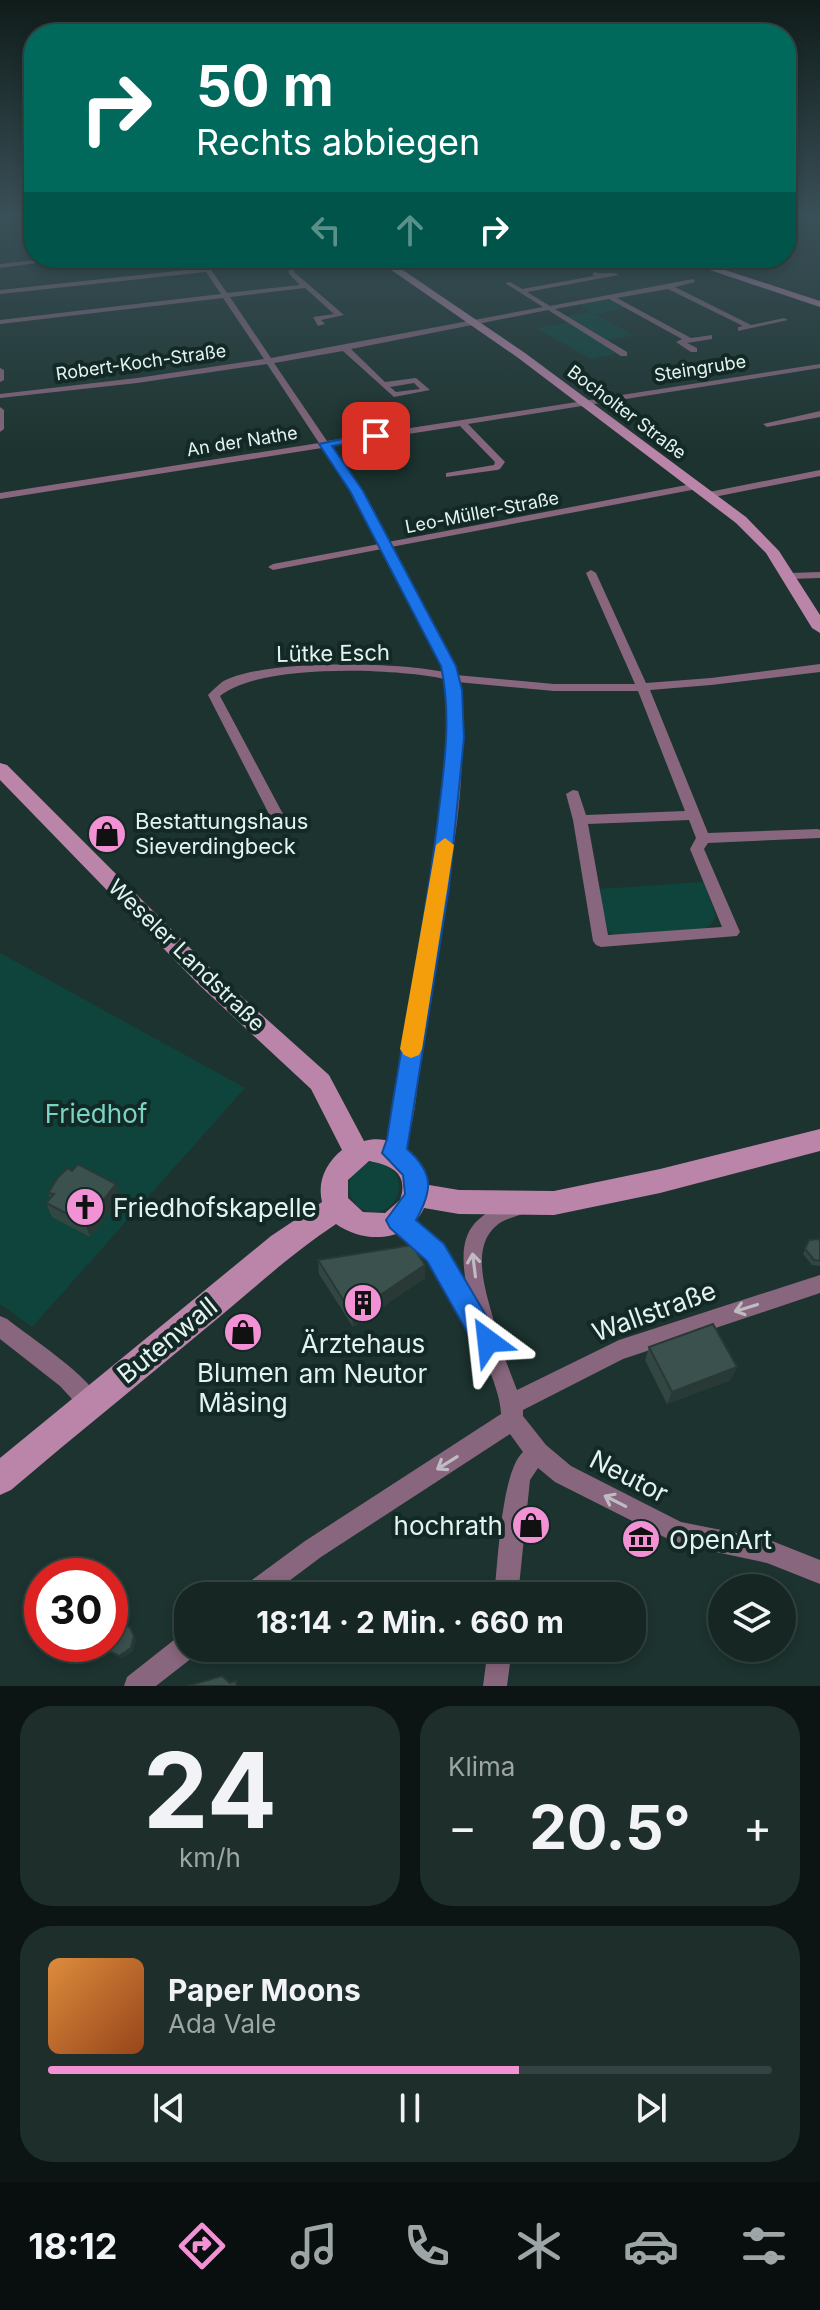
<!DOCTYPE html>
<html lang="de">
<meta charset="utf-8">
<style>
body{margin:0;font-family:Inter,sans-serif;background:#1e2e2b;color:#f1f3f6;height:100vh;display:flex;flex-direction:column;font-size:30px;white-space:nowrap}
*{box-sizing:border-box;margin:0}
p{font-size:26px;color:#9da5a6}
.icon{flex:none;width:44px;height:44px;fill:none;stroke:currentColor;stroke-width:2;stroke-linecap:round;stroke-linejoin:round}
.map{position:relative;height:1686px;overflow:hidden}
.sheet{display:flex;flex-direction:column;gap:20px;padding:20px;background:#0c1513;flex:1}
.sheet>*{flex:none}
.top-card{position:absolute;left:24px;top:24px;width:772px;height:244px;border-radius:32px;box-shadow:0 4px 12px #0003,0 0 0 2px #344341;background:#00695c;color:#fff;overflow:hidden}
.buttons{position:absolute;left:708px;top:1574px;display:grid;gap:16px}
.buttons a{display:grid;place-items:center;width:88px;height:88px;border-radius:50%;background:#152623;box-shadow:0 4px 12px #0003,0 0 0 2px #344341;font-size:40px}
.speed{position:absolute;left:24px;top:1558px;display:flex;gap:16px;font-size:40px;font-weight:700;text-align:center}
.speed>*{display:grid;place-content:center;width:104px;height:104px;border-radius:50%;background:#152623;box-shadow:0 4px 12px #0003,0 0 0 2px #344341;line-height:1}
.speed .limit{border:12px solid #d22;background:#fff;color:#111}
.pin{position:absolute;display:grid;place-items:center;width:68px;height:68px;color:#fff;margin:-34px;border-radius:16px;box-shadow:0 4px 12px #0006}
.me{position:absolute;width:88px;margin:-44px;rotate:330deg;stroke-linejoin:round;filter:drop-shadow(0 0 6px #0008)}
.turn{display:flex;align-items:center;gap:28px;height:168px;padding:0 40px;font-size:36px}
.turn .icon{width:104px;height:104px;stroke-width:2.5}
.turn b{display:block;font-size:56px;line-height:68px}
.lanes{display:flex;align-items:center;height:76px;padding:0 40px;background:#0003;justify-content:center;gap:40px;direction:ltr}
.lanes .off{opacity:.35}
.big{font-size:60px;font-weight:700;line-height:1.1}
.sheet .card{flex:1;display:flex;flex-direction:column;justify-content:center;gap:12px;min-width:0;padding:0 28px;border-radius:32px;background:#1e2e2b}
.sheet .dial{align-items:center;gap:0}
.dial b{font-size:104px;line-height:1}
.song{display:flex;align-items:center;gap:24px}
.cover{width:96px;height:96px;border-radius:12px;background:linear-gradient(135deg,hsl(30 70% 55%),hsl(20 70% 35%))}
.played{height:8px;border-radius:4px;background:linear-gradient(90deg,#f391d5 65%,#344341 65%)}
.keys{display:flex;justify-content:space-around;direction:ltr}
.heat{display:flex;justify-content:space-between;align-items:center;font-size:44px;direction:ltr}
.sheet .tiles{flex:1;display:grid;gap:20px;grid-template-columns:1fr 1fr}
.card:last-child{grid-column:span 2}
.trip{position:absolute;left:174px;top:1582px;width:472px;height:80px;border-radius:32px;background:#152623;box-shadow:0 4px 12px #0003,0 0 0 2px #344341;font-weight:700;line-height:80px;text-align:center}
.tab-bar{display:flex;height:128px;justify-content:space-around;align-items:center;background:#080f0e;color:#9da5a6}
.tab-bar .icon{width:56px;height:56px}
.tab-bar .current{color:#f391d5}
.tab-bar b{font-size:36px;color:#f1f3f6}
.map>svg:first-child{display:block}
</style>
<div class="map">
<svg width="820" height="1686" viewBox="0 0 820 1686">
<rect width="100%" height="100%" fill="#1c332f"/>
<g fill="#0f443d">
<polygon points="601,301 612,301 624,308 596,314 633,335 607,340 567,316 591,312 580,304"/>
<polygon points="568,323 613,351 614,354 591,359 536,328"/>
<polygon points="704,882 716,917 705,931 614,935 608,931 598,889"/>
<polygon points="0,953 245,1088 32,1327 0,1304"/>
<circle cx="374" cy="1187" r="25"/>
</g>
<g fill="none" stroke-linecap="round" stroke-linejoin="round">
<g fill="#88667d" fill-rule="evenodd">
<polygon points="54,258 74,258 0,268 0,264"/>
<path d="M 197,258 L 203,258 L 227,293 L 300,285 L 289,274 L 288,266 L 280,258 L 287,258 L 294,265 L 294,272 L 344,315 L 321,320 L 325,324 L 318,326 L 313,317 L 334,314 L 305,288 L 230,297 L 271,358 L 543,307 L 505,283 L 510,282 L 522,289 L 594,276 L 592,274 L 595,272 C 603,275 613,271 619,275 L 527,292 L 550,306 L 693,279 L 695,282 L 675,287 L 751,325 L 784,318 L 788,320 L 738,331 L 738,327 L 743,326 L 668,289 L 617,298 L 691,338 L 712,335 L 712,339 L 687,343 L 697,348 L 697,352 L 691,352 L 676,342 L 682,339 L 609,299 L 555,309 L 627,352 L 627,356 L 621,356 L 548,310 L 351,349 L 385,382 L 416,378 L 430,390 L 394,397 L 343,351 L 274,363 L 327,441 L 820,364 L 820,368 L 468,424 L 505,462 L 500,469 L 497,470 L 446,477 L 446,473 L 494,465 L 495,462 L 460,426 L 330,446 L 361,491 L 388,542 L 697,483 L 702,486 L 697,489 L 391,547 L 455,666 L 456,675 L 554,684 L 635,684 L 586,573 L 591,570 L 596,573 L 646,683 L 711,678 L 820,664 L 820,672 L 711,685 L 650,690 L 708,833 L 818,829 L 820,830 L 820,838 L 708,843 L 704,849 L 740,932 L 737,936 L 601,947 L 596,945 L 593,941 L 573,820 L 566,794 L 573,790 L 578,791 L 586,815 L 685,811 L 638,691 L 554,691 L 457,682 C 475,793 440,905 424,1015 C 417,1062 421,1115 400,1159 L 394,1161 L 388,1159 L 385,1153 C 400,1107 400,1061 408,1014 C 426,903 462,792 445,679 C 395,668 260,663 220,696 L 283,814 L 276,819 L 269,814 L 208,695 C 212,691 217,686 222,682 C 260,659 399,662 444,672 L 443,666 L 382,549 L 273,570 L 268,567 L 273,564 L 379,544 L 351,491 L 322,448 L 0,499 L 0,493 L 319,443 L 267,364 L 137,383 L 0,398 L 0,394 L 137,378 L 264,359 L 223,298 L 0,324 L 0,320 L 221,294 L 206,272 L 0,294 L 0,290 L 204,268 ZM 414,383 L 420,389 L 396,392 L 390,387 ZM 689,820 L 696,838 L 690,849 L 722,927 L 608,935 L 588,824 Z"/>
<polygon points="466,258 474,258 479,262 474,263"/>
<polygon points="520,258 536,258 505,264 502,262"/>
<polygon points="0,368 4,370 4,380 0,382"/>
<polygon points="0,407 4,410 4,429 0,432"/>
<polygon points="820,411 820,417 767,427 763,424"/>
<polygon points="820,470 820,476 709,498 704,495 709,492"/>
<polygon points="820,572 820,578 789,579 784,576 789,573"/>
<path d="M 518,1198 L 525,1201 L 527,1207 L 525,1213 C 515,1217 503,1219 496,1226 C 468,1250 489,1300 496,1329 L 495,1333 L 517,1390 L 619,1340 L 820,1275 L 820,1293 L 623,1359 L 523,1410 L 523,1416 L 546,1445 L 571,1466 L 681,1522 L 767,1539 L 820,1560 L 820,1584 L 767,1563 L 678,1544 L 555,1482 L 538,1468 L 530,1480 L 518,1596 L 494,1596 C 498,1564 501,1472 523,1452 L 510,1434 L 321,1557 L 269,1596 L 237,1596 L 241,1588 L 305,1541 L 501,1414 C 502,1382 451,1286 429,1259 C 419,1247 404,1237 392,1226 L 390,1220 L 392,1214 L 399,1211 L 406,1214 L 442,1246 L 466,1283 C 457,1231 472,1216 518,1198 Z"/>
<path d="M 0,1316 L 7,1319 C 31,1338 90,1376 101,1402 L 98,1410 L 90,1413 L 82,1410 L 60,1386 L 0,1339 Z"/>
<polygon points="188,1633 188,1648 199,1648 197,1654 156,1686 124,1686 127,1677 179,1636"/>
<polygon points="488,1648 512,1648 507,1686 483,1686"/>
</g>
<g fill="#bb85a9" fill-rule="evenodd">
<polygon points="374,258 385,258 525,353 746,517 779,551 820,615 820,633 812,628 766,553 736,523 517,357"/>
<polygon points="674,258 688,258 820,301 820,307"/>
<path d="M 0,763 L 7,765 L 214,972 L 329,1075 L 364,1141 C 393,1133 426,1155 429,1185 L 459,1190 L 554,1191 L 660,1169 L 820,1129 L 820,1151 L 660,1193 L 554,1215 L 459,1214 L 424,1208 C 408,1243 364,1244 336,1224 C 291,1254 258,1285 217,1319 C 149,1376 79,1432 11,1490 L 0,1495 L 0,1458 L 271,1236 L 322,1202 C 317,1181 326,1163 342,1150 L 311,1089 L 198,984 L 0,780 ZM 369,1161 C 392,1165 409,1174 400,1200 L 385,1213 L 363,1212 L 348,1198 L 348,1180 Z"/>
</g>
</g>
<g fill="#324642">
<polygon points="734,258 786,258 793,262 755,269"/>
<polygon points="72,1171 116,1184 121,1198 90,1237 52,1217 46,1203 50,1198 48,1193"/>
<polygon points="809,1240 820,1240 820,1266 812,1265 803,1254"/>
<polygon points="318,1260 425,1265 425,1278 353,1327 319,1274"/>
<polygon points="649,1347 731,1380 667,1404 645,1360"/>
</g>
<g fill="#293936">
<polygon points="796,249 793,262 755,269 757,258 786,258 786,251"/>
<polygon points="116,1184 121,1198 90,1237 85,1223"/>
<polygon points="425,1265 425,1278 353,1327 352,1314"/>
<polygon points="737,1367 731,1380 667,1404 672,1392"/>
<polygon points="130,1627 136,1639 133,1651 121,1659 119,1656"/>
</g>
<g fill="#3a514d" stroke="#293936" stroke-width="2">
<polygon points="786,245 796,249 786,251"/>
<polygon points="78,1164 116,1184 85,1223 46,1203 54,1194 48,1193 58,1177 68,1168 72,1171"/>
<polygon points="818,1239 820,1240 820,1261 814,1260 805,1249 809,1240"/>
<polygon points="412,1245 425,1265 352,1314 318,1260"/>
<polygon points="713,1324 737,1367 672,1392 649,1347"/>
<polygon points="118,1626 130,1627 134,1636 131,1648 119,1656 109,1651 108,1644 110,1644 110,1636"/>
<polygon points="222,1676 230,1683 236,1681 236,1686 187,1686"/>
</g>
<defs><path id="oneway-shaft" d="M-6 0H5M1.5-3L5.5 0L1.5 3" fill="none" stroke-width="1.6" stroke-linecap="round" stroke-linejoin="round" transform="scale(2)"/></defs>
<g stroke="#c0bbc2">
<use href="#oneway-shaft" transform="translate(474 1265) rotate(-97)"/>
<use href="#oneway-shaft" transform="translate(746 1308) rotate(163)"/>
<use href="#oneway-shaft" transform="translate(447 1463) rotate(148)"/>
<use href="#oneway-shaft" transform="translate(615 1501) rotate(-153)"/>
</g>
<linearGradient id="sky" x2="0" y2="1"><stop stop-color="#0f1c1a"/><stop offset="0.48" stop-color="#3a5058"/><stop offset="1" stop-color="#3a5058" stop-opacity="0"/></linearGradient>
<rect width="820" height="452" fill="url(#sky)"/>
<path fill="#1a73e8" stroke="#114b97" stroke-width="2" d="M 376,432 L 380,433 L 380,438 L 332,446 L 363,491 L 456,666 L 462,690 L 464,738 L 449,887 L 407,1149 C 434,1173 433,1190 416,1220 L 444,1244 L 501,1341 L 497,1351 L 488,1355 L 478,1351 L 427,1261 L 390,1228 L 386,1220 L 405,1194 L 403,1175 L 382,1153 L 387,1139 C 403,1032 425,926 438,818 C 444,767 452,717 441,666 L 350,491 L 319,444 Z"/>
<polygon fill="#f59e0b" points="445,838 454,845 422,1049 419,1055 411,1058 404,1055 400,1049 436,845"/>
<defs>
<g id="shop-disc" transform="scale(2)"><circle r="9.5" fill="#f391d5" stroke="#122925"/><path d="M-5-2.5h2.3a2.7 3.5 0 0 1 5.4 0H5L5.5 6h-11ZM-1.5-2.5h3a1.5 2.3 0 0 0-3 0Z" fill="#111"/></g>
<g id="church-disc" transform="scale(2)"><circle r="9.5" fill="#f391d5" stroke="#122925"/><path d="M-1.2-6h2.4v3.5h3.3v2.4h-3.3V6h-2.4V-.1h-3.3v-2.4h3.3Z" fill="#111"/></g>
<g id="building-disc" transform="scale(2)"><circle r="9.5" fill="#f391d5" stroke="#122925"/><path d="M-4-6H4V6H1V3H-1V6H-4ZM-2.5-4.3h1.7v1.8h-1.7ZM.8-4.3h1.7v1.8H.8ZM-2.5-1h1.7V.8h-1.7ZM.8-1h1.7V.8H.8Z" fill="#111"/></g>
<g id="museum-disc" transform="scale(2)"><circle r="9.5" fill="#f391d5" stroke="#122925"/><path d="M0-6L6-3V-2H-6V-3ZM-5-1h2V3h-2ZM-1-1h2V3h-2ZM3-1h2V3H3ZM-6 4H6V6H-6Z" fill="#111"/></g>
</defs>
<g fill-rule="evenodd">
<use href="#shop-disc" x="107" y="834"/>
<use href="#church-disc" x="85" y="1207"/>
<use href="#building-disc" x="363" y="1303"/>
<use href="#shop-disc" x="243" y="1332"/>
<use href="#shop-disc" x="531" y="1525"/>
<use href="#museum-disc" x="641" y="1539"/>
</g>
<g text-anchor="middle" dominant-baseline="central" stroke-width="8" stroke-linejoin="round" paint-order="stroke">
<g font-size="18" fill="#e5f3f0" stroke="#122925">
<text transform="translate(141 362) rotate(-8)">Robert-Koch-Straße</text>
<text transform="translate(700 368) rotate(-9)">Steingrube</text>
<text transform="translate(627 412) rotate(37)">Bocholter Straße</text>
<text transform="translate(242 441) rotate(-9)">An der Nathe</text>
<text transform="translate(482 512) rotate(-11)">Leo-Müller-Straße</text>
</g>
<g font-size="22" fill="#e5f3f0" stroke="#122925">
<text transform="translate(333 653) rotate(-1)">Lütke Esch</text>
<text transform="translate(187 955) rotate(44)">Weseler Landstraße</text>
</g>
<g font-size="22" fill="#e5f3f0" stroke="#122925" text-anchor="start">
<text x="135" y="821">Bestattungshaus<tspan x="135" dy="25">Sieverdingbeck</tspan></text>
</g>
<g font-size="26" fill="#7ad4c6" stroke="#122925">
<text x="96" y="1113">Friedhof</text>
</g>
<g font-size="26" fill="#e5f3f0" stroke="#122925" text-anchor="start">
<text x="113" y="1207">Friedhofskapelle</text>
<text x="363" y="1343" text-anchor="middle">Ärztehaus<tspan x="363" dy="30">am Neutor</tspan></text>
<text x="243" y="1372" text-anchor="middle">Blumen<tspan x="243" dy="30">Mäsing</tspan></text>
<text x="503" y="1525" text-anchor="end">hochrath</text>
<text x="669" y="1539">OpenArt</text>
</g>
<g font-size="26" fill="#e5f3f0" stroke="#122925">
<text transform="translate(654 1311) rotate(-20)">Wallstraße</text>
<text transform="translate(167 1340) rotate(-39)">Butenwall</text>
<text transform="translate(629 1476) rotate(27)">Neutor</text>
</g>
</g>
</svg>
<div class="buttons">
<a><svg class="icon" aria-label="layers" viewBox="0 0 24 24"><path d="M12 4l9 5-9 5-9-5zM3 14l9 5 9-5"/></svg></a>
</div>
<div class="speed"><div class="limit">30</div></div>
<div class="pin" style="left:376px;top:436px;background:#d93025"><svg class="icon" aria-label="arrive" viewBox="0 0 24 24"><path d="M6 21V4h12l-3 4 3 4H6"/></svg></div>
<svg class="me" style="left:488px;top:1341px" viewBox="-20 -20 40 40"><path d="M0-17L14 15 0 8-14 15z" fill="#1a73e8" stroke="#fff" stroke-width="4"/></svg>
<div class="trip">18:14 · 2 Min. · 660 m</div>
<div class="top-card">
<div class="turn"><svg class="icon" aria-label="right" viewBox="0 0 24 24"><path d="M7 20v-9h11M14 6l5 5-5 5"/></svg><div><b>50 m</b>Rechts abbiegen</div></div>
<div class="lanes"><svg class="icon off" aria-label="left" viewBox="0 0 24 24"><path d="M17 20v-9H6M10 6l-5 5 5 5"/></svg><svg class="icon off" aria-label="ahead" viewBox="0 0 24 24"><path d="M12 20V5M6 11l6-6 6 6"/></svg><svg class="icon" aria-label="right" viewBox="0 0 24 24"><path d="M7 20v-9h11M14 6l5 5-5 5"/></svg></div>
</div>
</div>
<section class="sheet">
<div class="tiles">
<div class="card dial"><b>24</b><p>km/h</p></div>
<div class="card"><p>Klima</p>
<div class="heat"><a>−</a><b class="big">20.5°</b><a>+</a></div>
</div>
<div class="card">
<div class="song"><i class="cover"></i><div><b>Paper Moons</b><p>Ada Vale</p></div></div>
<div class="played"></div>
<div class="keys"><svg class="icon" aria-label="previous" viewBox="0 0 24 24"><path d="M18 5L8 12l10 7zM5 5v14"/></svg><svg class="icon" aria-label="pause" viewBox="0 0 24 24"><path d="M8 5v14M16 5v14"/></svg><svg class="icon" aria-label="next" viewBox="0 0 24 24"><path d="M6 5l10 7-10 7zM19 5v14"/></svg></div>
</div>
</div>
</section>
<nav class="tab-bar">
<b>18:12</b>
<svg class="icon current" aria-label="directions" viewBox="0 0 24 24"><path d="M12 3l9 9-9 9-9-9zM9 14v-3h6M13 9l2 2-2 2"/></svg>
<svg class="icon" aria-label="music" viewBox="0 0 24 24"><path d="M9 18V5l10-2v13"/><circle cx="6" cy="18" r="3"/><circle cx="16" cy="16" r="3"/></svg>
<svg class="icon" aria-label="phone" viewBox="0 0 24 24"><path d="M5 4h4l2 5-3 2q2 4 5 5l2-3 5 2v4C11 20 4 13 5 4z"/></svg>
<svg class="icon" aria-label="climate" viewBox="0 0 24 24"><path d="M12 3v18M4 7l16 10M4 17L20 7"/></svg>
<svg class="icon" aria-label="car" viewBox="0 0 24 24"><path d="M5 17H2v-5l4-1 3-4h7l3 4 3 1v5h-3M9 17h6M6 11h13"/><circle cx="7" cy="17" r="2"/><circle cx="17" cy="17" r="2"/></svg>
<svg class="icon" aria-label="filters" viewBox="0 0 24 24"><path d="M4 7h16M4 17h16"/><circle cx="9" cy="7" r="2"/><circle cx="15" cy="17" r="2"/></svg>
</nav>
